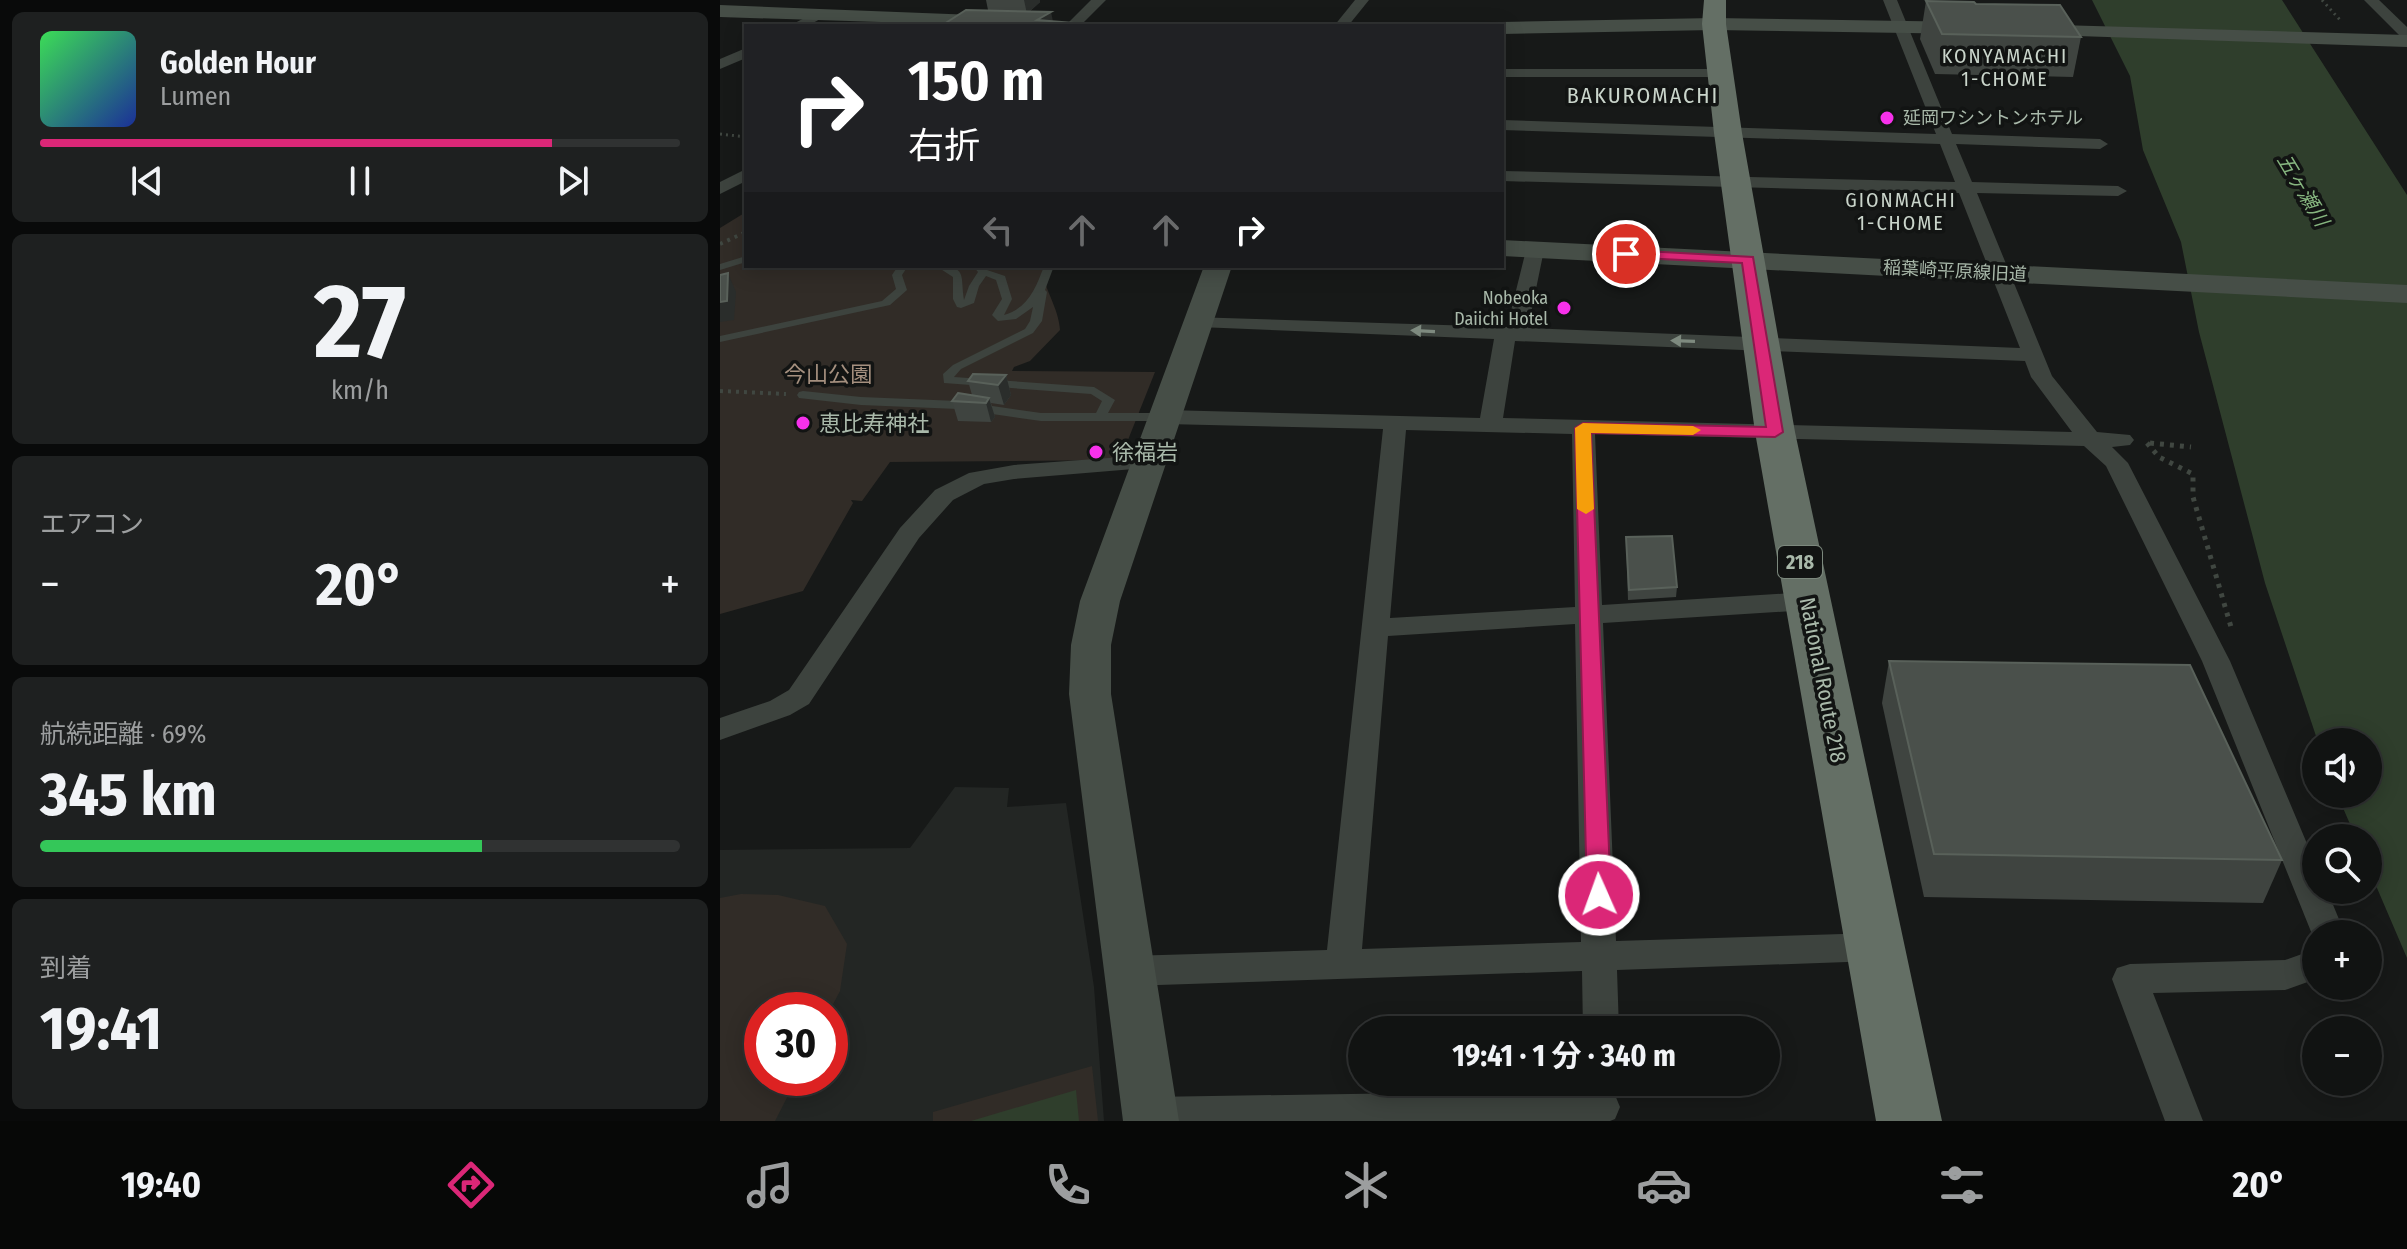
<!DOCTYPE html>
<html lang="ja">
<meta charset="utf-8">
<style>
body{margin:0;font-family:"Fira Sans Condensed","Noto Sans JP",sans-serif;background:#1e2020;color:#f1f3f6;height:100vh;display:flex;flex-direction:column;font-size:30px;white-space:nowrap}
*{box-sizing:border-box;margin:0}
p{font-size:26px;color:#9c9e9f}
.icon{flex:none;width:44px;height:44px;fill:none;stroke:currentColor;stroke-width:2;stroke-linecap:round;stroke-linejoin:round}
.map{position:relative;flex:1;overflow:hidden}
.details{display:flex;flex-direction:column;gap:12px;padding:12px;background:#090a0a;width:720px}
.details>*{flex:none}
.hud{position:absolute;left:24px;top:24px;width:760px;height:244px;border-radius:0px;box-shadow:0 4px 20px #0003,0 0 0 2px #303232;background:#202124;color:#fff;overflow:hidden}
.buttons{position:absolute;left:1582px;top:728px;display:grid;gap:16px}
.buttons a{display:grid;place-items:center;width:80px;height:80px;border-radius:50%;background:#111312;box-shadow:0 4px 20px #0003,0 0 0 2px #303232;font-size:40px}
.speed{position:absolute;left:24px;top:992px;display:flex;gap:16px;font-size:40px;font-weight:700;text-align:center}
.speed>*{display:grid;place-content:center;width:104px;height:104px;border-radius:50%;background:#111312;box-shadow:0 4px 20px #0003,0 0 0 2px #303232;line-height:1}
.speed .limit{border:12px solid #d22;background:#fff;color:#111}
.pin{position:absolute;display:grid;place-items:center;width:68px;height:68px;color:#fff;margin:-34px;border:4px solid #fff;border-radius:50%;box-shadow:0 2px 8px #0007}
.me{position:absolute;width:88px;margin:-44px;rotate:358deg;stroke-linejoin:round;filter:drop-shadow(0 0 6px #0008)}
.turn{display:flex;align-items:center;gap:28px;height:168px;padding:0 32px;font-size:36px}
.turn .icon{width:104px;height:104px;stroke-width:2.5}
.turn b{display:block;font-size:56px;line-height:68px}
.lanes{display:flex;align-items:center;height:76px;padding:0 32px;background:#0003;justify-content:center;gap:40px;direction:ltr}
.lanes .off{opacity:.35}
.big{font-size:60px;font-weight:700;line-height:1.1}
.details .widget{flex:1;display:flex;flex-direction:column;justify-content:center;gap:12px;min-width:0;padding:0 28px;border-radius:12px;background:#1e2020}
.details .dial{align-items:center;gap:0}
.dial b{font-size:104px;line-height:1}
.song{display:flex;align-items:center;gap:24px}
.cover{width:96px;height:96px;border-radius:12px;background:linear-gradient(135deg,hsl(130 70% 55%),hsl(230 70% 35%))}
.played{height:8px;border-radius:4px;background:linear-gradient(90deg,#db2777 80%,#303232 80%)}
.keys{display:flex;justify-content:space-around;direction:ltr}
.heat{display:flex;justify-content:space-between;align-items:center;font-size:44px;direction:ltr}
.charge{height:12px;border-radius:6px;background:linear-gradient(90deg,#34c759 69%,#303232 0)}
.trip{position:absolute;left:628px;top:1016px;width:432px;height:80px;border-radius:40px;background:#111312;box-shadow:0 4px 20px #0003,0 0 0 2px #303232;font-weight:700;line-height:80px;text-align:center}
.menu{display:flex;height:128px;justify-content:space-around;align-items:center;background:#070807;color:#9c9e9f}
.menu .icon{width:56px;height:56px}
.menu .on{color:#db2777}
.menu b{font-size:36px;color:#f1f3f6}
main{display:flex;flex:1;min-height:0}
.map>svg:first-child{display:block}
</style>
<main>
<section class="details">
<div class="widget">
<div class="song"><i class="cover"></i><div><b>Golden Hour</b><p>Lumen</p></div></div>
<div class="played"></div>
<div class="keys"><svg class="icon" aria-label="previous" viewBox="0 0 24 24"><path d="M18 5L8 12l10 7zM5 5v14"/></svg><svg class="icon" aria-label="pause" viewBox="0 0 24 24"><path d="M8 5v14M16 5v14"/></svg><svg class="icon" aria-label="next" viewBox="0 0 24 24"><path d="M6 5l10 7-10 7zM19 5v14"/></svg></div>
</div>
<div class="widget dial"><b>27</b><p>km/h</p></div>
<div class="widget"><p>エアコン</p>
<div class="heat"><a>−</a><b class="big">20°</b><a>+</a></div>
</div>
<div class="widget"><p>航続距離 · 69%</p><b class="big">345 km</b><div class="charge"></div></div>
<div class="widget"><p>到着</p><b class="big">19:41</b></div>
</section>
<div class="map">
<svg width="1687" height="1121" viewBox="0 0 1687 1121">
<rect width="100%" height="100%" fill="#171918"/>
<path fill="#232624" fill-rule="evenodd" d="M 235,787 L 289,788 L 287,807 L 346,803 L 374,987 L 384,1121 L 0,1121 L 0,850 L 190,848 ZM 42,1010 L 110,1010 L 110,1078 L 42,1078 Z"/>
<g fill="#312c27">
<path d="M 26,212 L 26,266 L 323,266 C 320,283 339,307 340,330 L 310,361 L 294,367 L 292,371 L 435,372 L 400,460 L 170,462 L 142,501 L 131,500 L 133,503 L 83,591 L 0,614 L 0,228 Z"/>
<polygon points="21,894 58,895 105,906 127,944 120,991 110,1010 42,1010 42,1078 77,1078 55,1121 0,1121 0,898"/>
<polygon points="372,1066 378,1121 213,1121 213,1112"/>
</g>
<g fill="#2f3e2c">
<polygon points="1372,0 1562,0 1687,195 1687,958 1648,867 1648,838 1636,838 1617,794 1648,794 1648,742 1598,742 1545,583 1479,332 1461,242 1423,150 1410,76"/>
<polygon points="356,1090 359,1121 251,1121"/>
</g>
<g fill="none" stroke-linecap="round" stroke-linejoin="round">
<g stroke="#404741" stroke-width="3" stroke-dasharray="2 4" stroke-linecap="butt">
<polyline points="1602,0 1620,20"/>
<polyline points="0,134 26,137"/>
</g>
<g stroke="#404741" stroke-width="4" stroke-dasharray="3 5" stroke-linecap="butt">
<polyline points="0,244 26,232"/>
<polyline points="0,391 66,394"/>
</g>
<g stroke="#404741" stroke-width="5" stroke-dasharray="4 6" stroke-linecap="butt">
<polyline points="1427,443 1439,457 1473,474 1473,497 1511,627"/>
<polyline points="1430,443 1471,447"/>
</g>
<g fill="#3d433e" fill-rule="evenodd">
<polygon points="26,256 26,262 0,270 0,264"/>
<polygon points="178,266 188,266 182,275 187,290 170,305 0,342 0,336 162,301 176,289 172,275"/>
<path d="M 216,266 C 248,266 240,275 244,300 L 249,286 L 258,272 L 253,266 L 264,266 L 267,270 L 285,276 L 292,299 L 284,315 C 308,308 316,288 324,266 L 334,266 L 325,290 L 327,292 L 322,321 L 313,333 L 241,369 L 234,377 L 374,387 L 395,400 L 388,413 L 445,413 L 451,417 L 445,421 L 321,421 L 238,409 L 141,405 L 79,398 L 77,395 L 79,392 L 83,391 L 141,397 L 238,401 L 321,413 L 376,413 L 382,401 L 371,394 L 224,383 L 223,374 L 233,365 L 305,329 L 310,321 L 313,307 L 296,319 L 278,321 L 272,315 L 282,299 L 276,280 L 266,276 L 259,286 L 254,303 L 241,308 L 237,307 L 233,299 L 233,277 Z"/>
</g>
<g fill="#3d433e" fill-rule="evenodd">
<polygon points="371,0 386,0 360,26 345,26"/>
<polygon points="635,0 649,0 628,26 614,26"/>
<path d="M 1163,0 L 1177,0 L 1232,134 L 1380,139 L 1388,144 L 1380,149 L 1236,144 L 1252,182 L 1398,186 L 1407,191 L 1398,196 L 1257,193 L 1332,376 L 1377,432 L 1410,435 L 1414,440 L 1410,445 L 1392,447 L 1408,463 L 1510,661 L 1596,865 L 1596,890 L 1607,890 L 1625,934 L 1596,934 L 1596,944 L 1482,661 L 1386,466 L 1364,446 L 875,434 L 882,605 L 1088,592 L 1098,595 L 1101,601 L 1098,607 L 1088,610 L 883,623 L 896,941 L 1155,933 L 1167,937 L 1172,947 L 1167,957 L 1155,961 L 897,970 L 899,1030 L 863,1030 L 862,971 L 408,986 L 396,981 L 390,971 L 396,961 L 408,956 L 607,950 L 663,429 L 446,424 L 438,422 L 435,417 L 438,412 L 446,410 L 760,418 L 774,339 L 479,327 L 469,321 L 472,317 L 787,327 L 806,250 L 815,244 L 824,250 L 808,328 L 1300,348 L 1239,193 L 782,181 L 782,171 L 1235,182 L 1220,144 L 782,130 L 782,120 L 1216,134 ZM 795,341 L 1305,361 L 1311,377 L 1352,432 L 783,418 ZM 686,430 L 852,434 L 855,607 L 670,618 ZM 855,624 L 861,942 L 642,949 L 668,636 Z"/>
<polygon points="1644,0 1659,0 1687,27 1687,39 1682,38"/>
<path d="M 98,11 L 105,15 C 94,25 83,26 69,26 Z"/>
<polygon points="26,48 26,58 0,69 0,59"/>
<polygon points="782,69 1000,69 1007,73 1000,77 782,77"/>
<polygon points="26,169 26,181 0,194 0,182"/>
<polygon points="430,455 438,457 442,462 438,467 294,479 264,484 233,500 199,538 89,704 70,715 0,740 0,718 50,701 69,690 180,528 215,490 249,473 294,465"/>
<polygon points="1596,949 1596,979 1565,990 1433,993 1483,1121 1445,1121 1392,979 1397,968 1410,964 1565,960"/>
<polygon points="881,1090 895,1095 900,1107 895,1119 890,1121 413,1121 411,1115 416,1103 430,1097"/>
</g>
<g fill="#464e47" fill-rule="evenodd">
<polygon points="0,5 280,16 290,22 287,26 0,17"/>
<polygon points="994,18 1252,22 1262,28 1252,34 994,30 782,34 782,26 773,26 782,22"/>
<polygon points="1306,24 1687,35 1687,47 1299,34 1296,30"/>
<polygon points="782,240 1687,285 1687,303 782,256"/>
<polygon points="484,266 512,266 400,601 391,645 391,694 459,1121 403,1121 349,694 351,645 360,601"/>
</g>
<polygon fill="#646f65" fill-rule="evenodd" points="984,0 1006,0 1006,24 1022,133 1075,432 1222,1121 1156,1121 1035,432 994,133 982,24"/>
</g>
<g fill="#3f4440">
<polygon points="266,0 320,0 320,2 310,11 221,26 268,10"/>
<polygon points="1206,1 1256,4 1361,37 1353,77 1215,74 1200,39"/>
<polygon points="286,375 291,395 284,405 271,403 275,417 271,422 238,421 232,401 252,395 248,381"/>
<polygon points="906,537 957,587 956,597 908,600"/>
<polygon points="1169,661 1562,860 1543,903 1204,897 1162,703"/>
</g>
<g fill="#2a2d2b">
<polygon points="304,0 320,0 320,2 307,14"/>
<polygon points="331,12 334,26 317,20"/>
<polygon points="8,273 16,292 14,320 0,322 0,302"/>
<polygon points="286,375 291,395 284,405 278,385"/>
<polygon points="269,398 275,417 271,422 266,403"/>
</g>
<g fill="#4a504b" stroke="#59615a" stroke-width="2">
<polygon points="1206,1 1254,2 1256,4 1340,5 1361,37 1222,34"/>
<polygon points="246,10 331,12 317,20 391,26 221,26"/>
<polygon points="8,273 7,301 0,302 0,275"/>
<polygon points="253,374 286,375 278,385 248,381"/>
<polygon points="238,393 269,398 266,403 232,401"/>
<polygon points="952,536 957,587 909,590 906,537"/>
<polygon points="1169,661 1470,665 1562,860 1214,854"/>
</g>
<defs><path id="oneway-solid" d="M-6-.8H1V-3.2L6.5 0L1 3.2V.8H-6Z" transform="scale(2)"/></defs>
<g fill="#7e8a7f">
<use href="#oneway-solid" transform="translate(703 331) rotate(-177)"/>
<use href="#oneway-solid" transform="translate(963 341) rotate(-178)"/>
</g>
<polygon fill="#db2777" stroke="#8e194d" stroke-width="2" points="906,250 1033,257 1063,432 1055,437 871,433 891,895 887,902 879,904 871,902 867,895 855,428 863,423 1046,427 1022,263 901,257 901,251"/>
<polygon fill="#f59e0b" points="863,423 973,426 981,430 973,435 871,433 874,509 866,514 857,509 855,428"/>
<g fill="#f731eb" stroke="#121413" stroke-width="3">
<circle cx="1167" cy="118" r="8"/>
<circle cx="844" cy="308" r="8"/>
<circle cx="83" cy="423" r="8"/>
<circle cx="376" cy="452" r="8"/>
</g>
<g text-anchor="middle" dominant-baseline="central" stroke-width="7" stroke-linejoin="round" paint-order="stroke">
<g font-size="18" fill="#a9b9aa" stroke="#121413" text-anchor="start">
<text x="1183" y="118">延岡ワシントンホテル</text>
<text x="828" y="298" text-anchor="end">Nobeoka<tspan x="828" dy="21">Daiichi Hotel</tspan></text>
</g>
<g font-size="18" fill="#a9b9aa" stroke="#121413">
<text transform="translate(1235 271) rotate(3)">稲葉崎平原線旧道</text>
</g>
<g font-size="20" letter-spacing="2" fill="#cad5cb" stroke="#121413">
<text x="1285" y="56">KONYAMACHI<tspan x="1285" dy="23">1-CHOME</tspan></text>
<text x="1181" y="200">GIONMACHI<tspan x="1181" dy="23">1-CHOME</tspan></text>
</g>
<g font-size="20" font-style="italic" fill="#86b57f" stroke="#121413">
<text transform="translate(1583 190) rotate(59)">五ヶ瀬川</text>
</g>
<rect fill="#121413" stroke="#7c887d" stroke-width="2" x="1058" y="546" width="44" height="32" rx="6"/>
<g font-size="20" font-weight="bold" fill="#a9b9aa">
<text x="1080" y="562">218</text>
</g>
<g font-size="22" letter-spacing="2" fill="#cad5cb" stroke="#121413">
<text x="923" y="95">BAKUROMACHI</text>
</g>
<g font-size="22" fill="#a5907f" stroke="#121413">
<text x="108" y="374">今山公園</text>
</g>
<g font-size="22" fill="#a9b9aa" stroke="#121413" text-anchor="start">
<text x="99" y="423">恵比寿神社</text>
<text x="392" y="452">徐福岩</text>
</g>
<g font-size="22" fill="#a9b9aa" stroke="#121413">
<text transform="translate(1103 680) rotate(79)">National Route 218</text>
</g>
</g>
</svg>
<div class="buttons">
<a><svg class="icon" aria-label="sound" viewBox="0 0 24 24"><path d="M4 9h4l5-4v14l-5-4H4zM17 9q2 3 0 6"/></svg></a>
<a><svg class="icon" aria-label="search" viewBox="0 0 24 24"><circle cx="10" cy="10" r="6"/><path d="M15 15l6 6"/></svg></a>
<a>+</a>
<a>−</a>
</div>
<div class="speed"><div class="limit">30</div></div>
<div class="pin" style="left:906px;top:254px;background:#d93025"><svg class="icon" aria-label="arrive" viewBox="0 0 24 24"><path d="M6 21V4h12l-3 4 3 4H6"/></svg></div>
<svg class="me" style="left:879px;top:895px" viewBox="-20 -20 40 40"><circle r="17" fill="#db2777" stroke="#fff" stroke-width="3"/><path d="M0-11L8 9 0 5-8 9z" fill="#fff"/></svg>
<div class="trip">19:41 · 1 分 · 340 m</div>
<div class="hud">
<div class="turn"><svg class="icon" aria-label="right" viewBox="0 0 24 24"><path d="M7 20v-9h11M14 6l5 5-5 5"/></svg><div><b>150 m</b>右折</div></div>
<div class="lanes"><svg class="icon off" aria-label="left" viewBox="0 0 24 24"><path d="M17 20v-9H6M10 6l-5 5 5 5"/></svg><svg class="icon off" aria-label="ahead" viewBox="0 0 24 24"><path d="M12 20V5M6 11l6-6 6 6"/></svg><svg class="icon off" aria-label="ahead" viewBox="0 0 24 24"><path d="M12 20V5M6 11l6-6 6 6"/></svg><svg class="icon" aria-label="right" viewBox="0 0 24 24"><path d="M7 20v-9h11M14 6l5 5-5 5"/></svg></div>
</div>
</div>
</main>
<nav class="menu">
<b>19:40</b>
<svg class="icon on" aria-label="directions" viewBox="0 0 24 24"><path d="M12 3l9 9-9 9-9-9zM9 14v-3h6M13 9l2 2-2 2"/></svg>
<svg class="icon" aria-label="music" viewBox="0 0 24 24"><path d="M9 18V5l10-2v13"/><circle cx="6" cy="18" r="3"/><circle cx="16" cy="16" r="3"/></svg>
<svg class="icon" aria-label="phone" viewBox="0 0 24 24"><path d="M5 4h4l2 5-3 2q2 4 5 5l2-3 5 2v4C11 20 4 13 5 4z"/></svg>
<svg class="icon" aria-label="climate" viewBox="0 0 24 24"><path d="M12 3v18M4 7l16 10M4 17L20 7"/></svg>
<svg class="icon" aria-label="car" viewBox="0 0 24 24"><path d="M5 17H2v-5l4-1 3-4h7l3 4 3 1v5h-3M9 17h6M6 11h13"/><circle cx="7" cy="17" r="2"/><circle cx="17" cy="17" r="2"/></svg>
<svg class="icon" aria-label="filters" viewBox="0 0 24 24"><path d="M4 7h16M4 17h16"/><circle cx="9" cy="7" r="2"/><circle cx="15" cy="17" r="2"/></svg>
<b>20°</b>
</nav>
